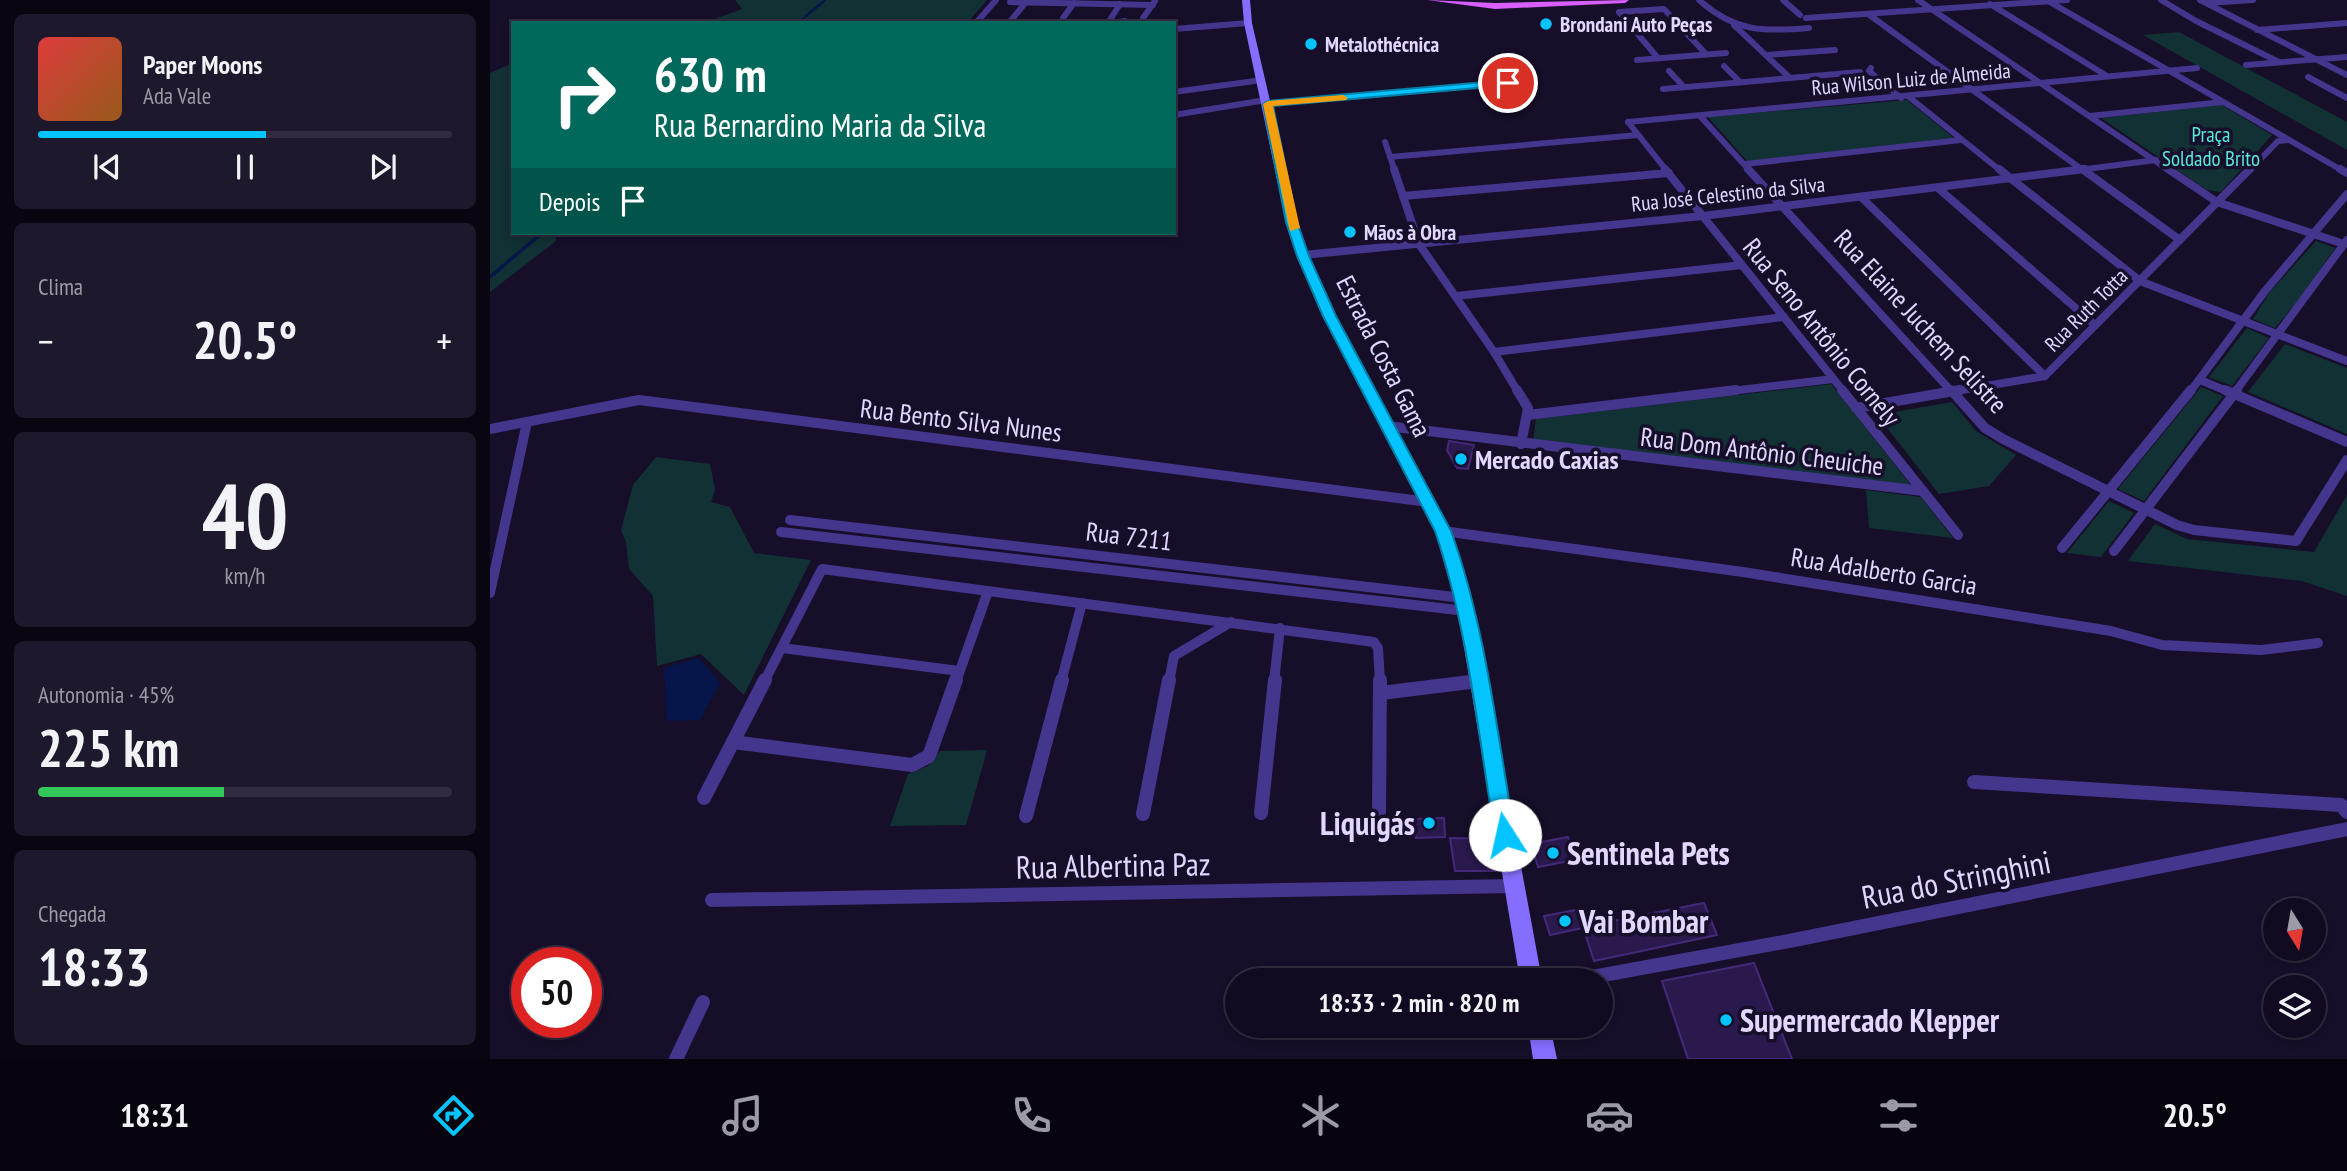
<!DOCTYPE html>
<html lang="pt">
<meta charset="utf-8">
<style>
body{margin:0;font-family:"PT Sans Narrow",sans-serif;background:#1e182d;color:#f1f3f6;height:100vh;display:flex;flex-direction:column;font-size:26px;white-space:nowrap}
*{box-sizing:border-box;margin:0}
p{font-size:23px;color:#9c9aa5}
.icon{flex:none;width:38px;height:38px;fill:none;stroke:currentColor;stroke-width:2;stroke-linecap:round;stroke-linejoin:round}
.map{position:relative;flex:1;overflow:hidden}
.details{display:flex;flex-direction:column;gap:14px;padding:14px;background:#090612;width:490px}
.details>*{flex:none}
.top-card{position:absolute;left:21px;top:21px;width:665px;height:214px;border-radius:0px;box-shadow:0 4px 10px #0003,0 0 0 2px #302b3e;background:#00695c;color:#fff;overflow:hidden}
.needle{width:46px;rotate:169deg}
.buttons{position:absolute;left:1773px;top:898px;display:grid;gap:14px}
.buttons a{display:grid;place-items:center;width:63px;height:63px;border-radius:50%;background:#110a20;box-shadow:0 4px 10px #0003,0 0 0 2px #302b3e;font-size:35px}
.speed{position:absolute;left:21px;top:947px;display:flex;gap:14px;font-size:35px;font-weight:700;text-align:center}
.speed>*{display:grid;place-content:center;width:91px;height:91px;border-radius:50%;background:#110a20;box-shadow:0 4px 10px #0003,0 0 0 2px #302b3e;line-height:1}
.speed .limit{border:10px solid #d22;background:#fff;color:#111}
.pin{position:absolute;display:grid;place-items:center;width:60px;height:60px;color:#fff;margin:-30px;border:4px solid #fff;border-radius:50%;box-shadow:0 2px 7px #0007}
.me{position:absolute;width:77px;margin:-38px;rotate:350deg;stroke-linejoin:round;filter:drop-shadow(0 0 5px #0008)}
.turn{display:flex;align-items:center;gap:24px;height:147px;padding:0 28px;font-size:32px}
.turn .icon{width:91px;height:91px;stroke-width:2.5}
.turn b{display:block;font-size:49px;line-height:60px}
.then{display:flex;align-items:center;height:66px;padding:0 28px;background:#0003;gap:14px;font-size:26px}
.big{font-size:52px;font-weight:600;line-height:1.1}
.details .widget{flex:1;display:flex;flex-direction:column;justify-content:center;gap:10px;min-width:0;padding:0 24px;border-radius:10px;background:#1e182d}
.details .dial{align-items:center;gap:0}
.dial b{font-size:91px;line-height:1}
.song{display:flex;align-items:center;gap:21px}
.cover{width:84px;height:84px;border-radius:10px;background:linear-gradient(135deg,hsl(0 70% 55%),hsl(30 70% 35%))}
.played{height:7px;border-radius:4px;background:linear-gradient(90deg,#03c4ff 55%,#302b3e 55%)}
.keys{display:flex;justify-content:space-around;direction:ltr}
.heat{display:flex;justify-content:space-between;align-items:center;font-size:38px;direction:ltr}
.charge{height:10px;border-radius:5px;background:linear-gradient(90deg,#34c759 45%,#302b3e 0)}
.trip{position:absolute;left:735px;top:968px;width:388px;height:70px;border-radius:35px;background:#110a20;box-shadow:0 4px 10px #0003,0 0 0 2px #302b3e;font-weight:600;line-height:70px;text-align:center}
.dock{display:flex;height:112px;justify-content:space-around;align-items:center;background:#07040d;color:#9c9aa5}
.dock .icon{width:49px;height:49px}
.dock .active{color:#03c4ff}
.dock b{font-size:32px;color:#f1f3f6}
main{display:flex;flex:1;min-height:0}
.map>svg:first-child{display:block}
</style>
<main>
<section class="details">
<div class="widget">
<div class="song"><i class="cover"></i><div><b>Paper Moons</b><p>Ada Vale</p></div></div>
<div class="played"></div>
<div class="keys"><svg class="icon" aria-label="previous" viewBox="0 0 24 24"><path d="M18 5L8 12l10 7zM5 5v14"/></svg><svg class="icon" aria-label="pause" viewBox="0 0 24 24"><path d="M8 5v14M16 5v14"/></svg><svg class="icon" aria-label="next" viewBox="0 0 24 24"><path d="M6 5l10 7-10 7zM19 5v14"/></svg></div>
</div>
<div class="widget"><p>Clima</p>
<div class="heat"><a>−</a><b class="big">20.5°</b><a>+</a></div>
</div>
<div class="widget dial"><b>40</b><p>km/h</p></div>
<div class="widget"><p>Autonomia · 45%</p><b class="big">225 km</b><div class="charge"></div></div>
<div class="widget"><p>Chegada</p><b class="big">18:33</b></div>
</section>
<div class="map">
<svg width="1857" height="1059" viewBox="0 0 1857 1059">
<rect width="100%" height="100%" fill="#170e2a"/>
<g fill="#113134">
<polygon points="245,0 497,0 477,23 214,23 252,9"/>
<polygon points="1689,32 1857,122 1857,150 1653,35"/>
<polygon points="23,63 23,233 65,233 66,241 0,292 0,73"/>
<polygon points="1417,100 1464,138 1257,161 1218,117"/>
<polygon points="1732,105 1782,135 1731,192 1717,190 1611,118"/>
<polygon points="1826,241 1845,248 1810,298 1785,328 1763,319 1779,293"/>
<polygon points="1757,328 1779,338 1742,386 1719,377"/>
<polygon points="1795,344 1857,368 1857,434 1758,392"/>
<polygon points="1341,384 1421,485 1043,441 1046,419"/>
<polygon points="1711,387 1733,396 1654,501 1628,489"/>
<polygon points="1462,402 1486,431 1526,455 1499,486 1449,494 1387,415"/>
<polygon points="166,457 220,464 225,490 221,502 240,507 264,553 321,560 254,695 211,654 167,666 163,596 139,569 136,542 131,530 143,485"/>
<polygon points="1376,490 1431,497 1463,538 1379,528"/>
<polygon points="1857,495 1857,596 1812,581 1638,561 1665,524 1697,539 1824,552"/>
<polygon points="1619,501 1644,513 1611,557 1577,553"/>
<polygon points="497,750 476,825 400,826 418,774 438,766 450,751"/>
</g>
<polygon fill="#06164b" points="209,658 230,683 210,720 177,721 174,668"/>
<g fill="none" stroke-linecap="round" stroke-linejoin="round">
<polyline stroke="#06164b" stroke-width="2.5" points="308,23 335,0"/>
<polyline stroke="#06164b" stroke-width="3.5" points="0,277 52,233"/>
</g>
<g fill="#2a194d" stroke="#44297a" stroke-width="2">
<polygon points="959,441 984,445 978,469 967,468 957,450"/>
<polygon points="954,818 955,837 926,838 924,819"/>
<polygon points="1078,837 1085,860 1048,867 1041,844"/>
<polygon points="960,838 1003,839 1005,871 965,871"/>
<polygon points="1214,903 1227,935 1104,961 1093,927"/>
<polygon points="1091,909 1097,927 1060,935 1054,916"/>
<polygon points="1264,963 1302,1059 1198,1059 1172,981"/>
</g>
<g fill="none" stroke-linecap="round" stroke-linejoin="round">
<g stroke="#44358d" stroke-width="6">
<path d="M 1209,0 C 1245,32 1273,32 1319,28"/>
<polyline points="1293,0 1310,15"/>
<polyline points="1428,0 1680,171"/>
<polyline points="1671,0 1706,21 1789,62"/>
<polyline points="1710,0 1857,75"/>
<polyline points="1558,1 1853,171"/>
<polyline points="520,2 663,5"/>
<polyline points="1717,3 1763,0"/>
<polyline points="1500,4 1617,76"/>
<polyline points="1129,12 1174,9 1216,54"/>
<polyline points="1129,12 1168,58"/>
<polyline points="1378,14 1594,171"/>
<polyline points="573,18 584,3"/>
<polyline points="1316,18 1577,0"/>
<polyline points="486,23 506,0"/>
<polyline points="519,23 536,2"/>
<polyline points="618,23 630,4"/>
<polyline points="621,23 635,21"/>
<polyline points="653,23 653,18 665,1"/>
<polyline points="1244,25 1300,78"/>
<polyline points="684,29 758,23"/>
<polyline points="1767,30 1857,23"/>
<polyline points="1276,55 1345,50"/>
<polyline points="1147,60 1236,53"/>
<polyline points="1756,65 1857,57"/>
<polyline points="1234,66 1250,82"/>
<polyline points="1381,68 1379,71 1411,98"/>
<polyline points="1179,71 1194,87"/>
<polyline points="1818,77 1857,98"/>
<polyline points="1173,89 1370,72"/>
<polyline points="684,92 772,80"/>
<polyline points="1419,97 1511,171"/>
<polyline points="778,104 1037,81"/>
<polyline points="684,115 776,100"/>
<polyline points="1210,116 1260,171"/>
<polyline points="1600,116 1733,102"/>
<polyline points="1138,122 1707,68"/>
<polyline points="1138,122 1177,171"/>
<polyline points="895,142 905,171"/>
<polyline points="900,157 1148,135"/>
<polyline points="1255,164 1471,140"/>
<polyline points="1581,171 1666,160"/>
<polyline points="1759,171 1788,141 1799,140"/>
</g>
<g stroke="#44358d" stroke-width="8">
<polyline points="904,169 929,244 1004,352 1028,392"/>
<polyline points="1175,169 1354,392"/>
<polyline points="1258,169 1462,392"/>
<polyline points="1509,169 1650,281 1857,361"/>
<polyline points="1592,169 1690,240"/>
<polyline points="1678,169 1727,202 1854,244"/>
<polyline points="1850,169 1857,173"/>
<polyline points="1448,188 1605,325"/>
<polyline points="913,196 1179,173"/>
<polyline points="1371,197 1555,376"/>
<polyline points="813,255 1213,216 1595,169"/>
<polyline points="966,296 1252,265"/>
<polyline points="1004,352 1294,317"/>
<polyline points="1710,380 1739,392"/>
<polyline points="1232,392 1343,379"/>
<polyline points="1460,392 1555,376 1760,169"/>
<polyline points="1700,392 1775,291 1857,194"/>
<polyline points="1745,392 1857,240"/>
</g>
<g stroke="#44358d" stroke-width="10">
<polyline points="1027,390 1038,408 1031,444"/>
<polyline points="1352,390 1468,535"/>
<polyline points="1461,390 1495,428 1513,439 1687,525 1704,530 1806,541 1857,460"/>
<polyline points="1735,390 1857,442"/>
<polyline points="1366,408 1470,390"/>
<polyline points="1038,415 1246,390"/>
<polyline points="897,426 1433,491"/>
<polyline points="0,429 149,400 938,502"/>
<polyline points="300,520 973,598"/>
<polyline points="953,531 1253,572 1621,631 1672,645 1771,650 1828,643"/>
<polyline points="291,532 976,611"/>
<polyline points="1572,548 1701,390"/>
<polyline points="1624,551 1747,390"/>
<polyline points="0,593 37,422"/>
<polyline points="292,648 469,671"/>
<polyline points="274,682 332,569 884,642 888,648 890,682"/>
<polyline points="466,682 498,591"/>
<polyline points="571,682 592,603"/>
<polyline points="679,682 684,656 741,622"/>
<polyline points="784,682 790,628"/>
<polyline points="983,682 988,681"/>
</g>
<g stroke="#44358d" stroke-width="14">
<polyline points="891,693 988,681"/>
<polyline points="243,742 422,765 439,756 466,680"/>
<polyline points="1484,782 1851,805 1857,812"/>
<polyline points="214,798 275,680"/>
<polyline points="889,812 890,680"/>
<polyline points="771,813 785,680"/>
<polyline points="653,814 679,680"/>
<polyline points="536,816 572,680"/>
<polyline points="222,900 1024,886"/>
<polyline points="1086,980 1299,941 1857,829"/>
<polyline points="186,1059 213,1002"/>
</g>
<g fill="#856eff" fill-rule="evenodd">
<polygon points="752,0 760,0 762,23 808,222 819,255 846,316 961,531 984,611 1052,980 1030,980 968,611 945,531 834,316 807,255 796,222 754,23"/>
<polygon points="1038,1026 1060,1026 1067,1059 1043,1059"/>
</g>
<polygon fill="#d85eff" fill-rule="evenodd" points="937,0 1005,3 1139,0 1135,3 1005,9"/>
</g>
<path fill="#03c4ff" stroke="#027fa6" stroke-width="2" d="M 1018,80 L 1021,81 L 1021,85 L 783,106 L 807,222 L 819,256 L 846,316 L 961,531 C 996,628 1007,734 1025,835 L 1022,842 L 1015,844 L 1008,842 L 1005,835 C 988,734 978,628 945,531 L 833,316 L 807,256 L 796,222 L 773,104 L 778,101 Z"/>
<polygon fill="#f59e0b" points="853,95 858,98 856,100 783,106 810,228 800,231 773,104 778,101"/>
<g fill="#03c4ff" stroke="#170e2a" stroke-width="2.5">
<circle cx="1056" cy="24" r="7"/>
<circle cx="821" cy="44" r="7"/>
<circle cx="860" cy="232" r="7"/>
<circle cx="971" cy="459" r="7"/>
<circle cx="939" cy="823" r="7"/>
<circle cx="1063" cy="853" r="7"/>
<circle cx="1075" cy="921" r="7"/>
<circle cx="1236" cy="1020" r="7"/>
</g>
<g text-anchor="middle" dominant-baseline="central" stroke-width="7" stroke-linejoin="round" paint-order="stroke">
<g font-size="21" font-weight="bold" fill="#e1d7ff" stroke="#170e2a" text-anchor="start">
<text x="1070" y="24">Brondani Auto Peças</text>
<text x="835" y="44">Metalothécnica</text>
<text x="874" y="232">Mãos à Obra</text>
</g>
<g font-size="21" fill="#e1d7ff" stroke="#170e2a">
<text transform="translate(1421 79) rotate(-5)">Rua Wilson Luiz de Almeida</text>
<text transform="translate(1238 194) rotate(-6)">Rua José Celestino da Silva</text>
<text transform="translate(1596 310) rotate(-45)">Rua Ruth Totta</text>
</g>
<g font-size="21" fill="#58ead9" stroke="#170e2a">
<text x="1721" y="134">Praça<tspan x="1721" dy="24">Soldado Brito</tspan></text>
</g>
<g font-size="26" fill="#e1d7ff" stroke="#170e2a">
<text transform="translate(1431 321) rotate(47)">Rua Elaine Juchem Selistre</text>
<text transform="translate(1332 332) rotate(51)">Rua Seno Antônio Cornely</text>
<text transform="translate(894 356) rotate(63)">Estrada Costa Gama</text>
<text transform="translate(471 420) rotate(7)">Rua Bento Silva Nunes</text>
<text transform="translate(1272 451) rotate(7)">Rua Dom Antônio Cheuiche</text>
<text transform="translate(639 536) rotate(7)">Rua 7211</text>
<text transform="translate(1394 571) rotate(9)">Rua Adalberto Garcia</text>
</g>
<g font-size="26" font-weight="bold" fill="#e1d7ff" stroke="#170e2a" text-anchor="start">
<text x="985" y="459">Mercado Caxias</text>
</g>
<g font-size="32" font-weight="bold" fill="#e1d7ff" stroke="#170e2a" text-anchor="start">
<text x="925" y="823" text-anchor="end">Liquigás</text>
<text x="1077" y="853">Sentinela Pets</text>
<text x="1089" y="921">Vai Bombar</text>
<text x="1250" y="1020">Supermercado Klepper</text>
</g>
<g font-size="32" fill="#e1d7ff" stroke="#170e2a">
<text transform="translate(623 865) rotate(-1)">Rua Albertina Paz</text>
<text transform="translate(1466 879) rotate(-11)">Rua do Stringhini</text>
</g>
</g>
</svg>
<div class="buttons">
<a><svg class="needle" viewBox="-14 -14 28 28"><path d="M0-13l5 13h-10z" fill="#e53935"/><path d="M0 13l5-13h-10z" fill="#9c9aa5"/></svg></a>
<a><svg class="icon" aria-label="layers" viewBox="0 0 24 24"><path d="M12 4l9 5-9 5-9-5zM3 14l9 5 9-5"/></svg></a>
</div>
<div class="speed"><div class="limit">50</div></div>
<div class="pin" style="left:1018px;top:83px;background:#d93025"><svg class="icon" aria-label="arrive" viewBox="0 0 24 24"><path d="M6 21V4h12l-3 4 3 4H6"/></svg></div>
<svg class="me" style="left:1015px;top:835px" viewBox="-20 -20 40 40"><circle r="19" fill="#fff"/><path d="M0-13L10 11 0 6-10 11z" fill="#03c4ff"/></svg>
<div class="trip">18:33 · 2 min · 820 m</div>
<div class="top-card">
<div class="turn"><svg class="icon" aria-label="right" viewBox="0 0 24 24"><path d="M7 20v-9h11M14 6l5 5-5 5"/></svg><div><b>630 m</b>Rua Bernardino Maria da Silva</div></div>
<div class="then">Depois<svg class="icon" aria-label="arrive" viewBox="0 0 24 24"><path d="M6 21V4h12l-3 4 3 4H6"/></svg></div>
</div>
</div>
</main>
<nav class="dock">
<b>18:31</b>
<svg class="icon active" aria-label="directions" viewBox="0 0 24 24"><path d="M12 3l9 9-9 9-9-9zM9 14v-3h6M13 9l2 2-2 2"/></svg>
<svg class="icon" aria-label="music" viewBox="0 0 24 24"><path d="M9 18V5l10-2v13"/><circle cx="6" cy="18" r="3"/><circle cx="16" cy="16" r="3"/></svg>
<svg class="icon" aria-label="phone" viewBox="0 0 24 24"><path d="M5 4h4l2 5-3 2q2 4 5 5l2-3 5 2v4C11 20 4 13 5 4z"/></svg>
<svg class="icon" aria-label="climate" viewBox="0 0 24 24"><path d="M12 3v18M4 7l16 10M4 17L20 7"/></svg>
<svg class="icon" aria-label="car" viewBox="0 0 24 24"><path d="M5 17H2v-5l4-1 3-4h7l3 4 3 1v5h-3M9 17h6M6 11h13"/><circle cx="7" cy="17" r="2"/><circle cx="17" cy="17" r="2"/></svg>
<svg class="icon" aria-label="filters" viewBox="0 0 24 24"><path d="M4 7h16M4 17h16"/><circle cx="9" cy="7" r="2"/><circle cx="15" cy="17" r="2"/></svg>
<b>20.5°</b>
</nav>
